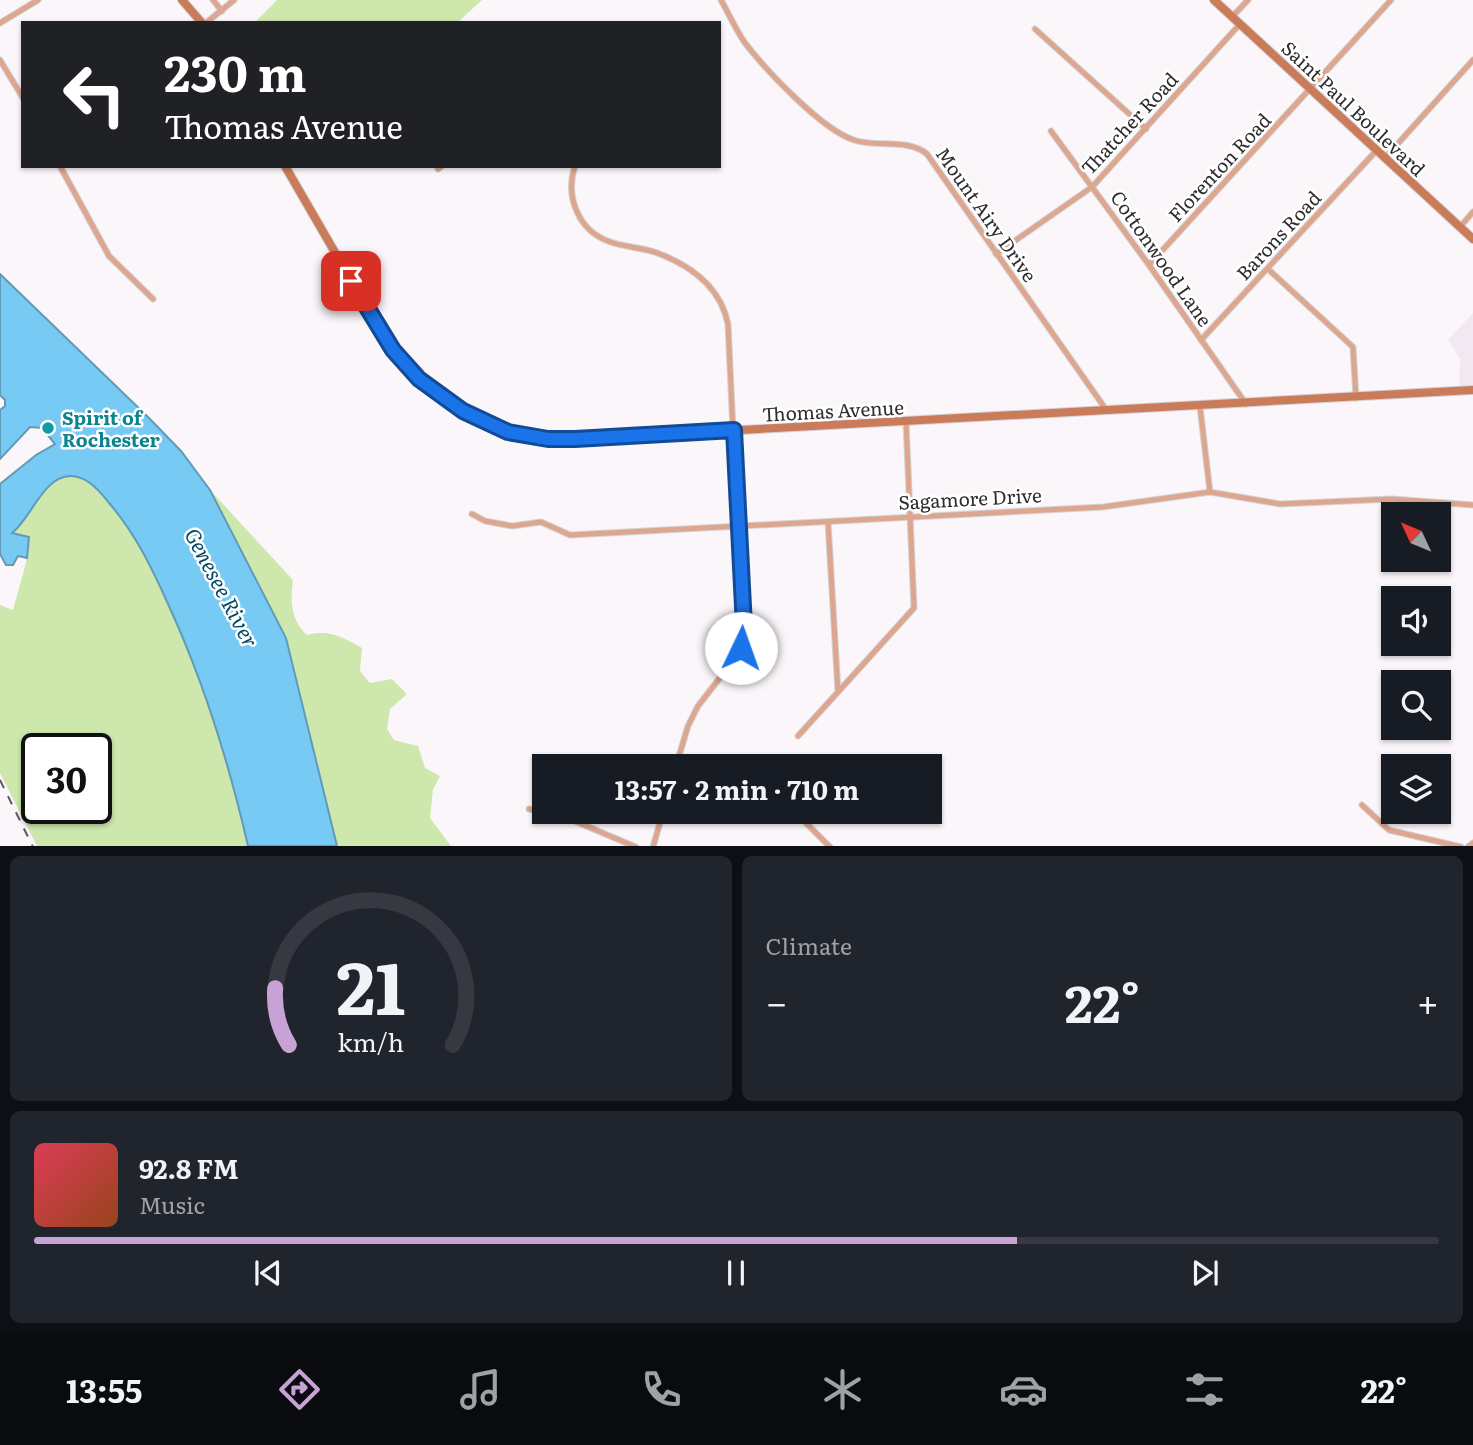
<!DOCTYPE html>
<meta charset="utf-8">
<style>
body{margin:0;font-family:Literata,serif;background:#20242c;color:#f1f3f6;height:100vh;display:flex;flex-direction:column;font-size:26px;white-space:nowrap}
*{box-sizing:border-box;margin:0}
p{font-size:23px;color:#9ea1a6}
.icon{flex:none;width:38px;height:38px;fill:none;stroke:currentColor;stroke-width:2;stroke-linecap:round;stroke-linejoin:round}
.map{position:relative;height:846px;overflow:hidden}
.side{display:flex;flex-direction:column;gap:10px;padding:10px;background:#0d0f14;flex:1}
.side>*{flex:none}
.hud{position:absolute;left:21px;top:21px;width:700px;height:147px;border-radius:0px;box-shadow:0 2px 5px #0004;background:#202124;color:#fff;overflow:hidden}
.needle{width:46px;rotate:314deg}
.controls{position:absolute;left:1381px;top:502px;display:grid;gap:14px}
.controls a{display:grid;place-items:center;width:70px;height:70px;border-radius:0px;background:#171b24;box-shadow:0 2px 5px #0004;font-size:35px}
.speed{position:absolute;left:21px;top:733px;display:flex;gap:14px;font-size:35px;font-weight:700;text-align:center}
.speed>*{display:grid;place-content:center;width:91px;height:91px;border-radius:50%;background:#171b24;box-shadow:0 2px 5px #0004;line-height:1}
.speed .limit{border:4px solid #111;border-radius:10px;background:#fff;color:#111}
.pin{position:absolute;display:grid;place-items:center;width:60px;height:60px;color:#fff;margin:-30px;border-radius:14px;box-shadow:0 4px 10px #0006}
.me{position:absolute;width:77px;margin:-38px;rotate:3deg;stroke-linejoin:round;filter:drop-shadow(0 0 5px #0008)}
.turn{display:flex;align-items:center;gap:24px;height:147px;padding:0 28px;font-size:32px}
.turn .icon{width:91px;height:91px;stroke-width:2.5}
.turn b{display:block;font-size:49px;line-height:60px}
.big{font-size:52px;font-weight:700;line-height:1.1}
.side .tile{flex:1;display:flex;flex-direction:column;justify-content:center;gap:10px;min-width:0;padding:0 24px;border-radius:10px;background:#20242c}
.side .dial{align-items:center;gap:0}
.dial svg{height:182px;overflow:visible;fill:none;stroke:#363941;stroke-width:7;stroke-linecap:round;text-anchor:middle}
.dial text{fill:#f1f3f6;stroke:none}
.song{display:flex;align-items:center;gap:21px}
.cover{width:84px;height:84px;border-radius:10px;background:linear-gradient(135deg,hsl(350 70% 55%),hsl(20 70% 35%))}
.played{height:7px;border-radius:4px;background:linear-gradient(90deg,#c7a2d5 70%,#363941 70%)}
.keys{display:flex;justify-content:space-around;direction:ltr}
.heat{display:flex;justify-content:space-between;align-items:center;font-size:38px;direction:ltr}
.side .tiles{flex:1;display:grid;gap:10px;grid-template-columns:1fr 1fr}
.tile:last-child{grid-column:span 2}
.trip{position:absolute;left:532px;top:754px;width:410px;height:70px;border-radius:0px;background:#171b24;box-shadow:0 2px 5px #0004;font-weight:700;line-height:70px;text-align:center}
.tabs{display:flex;height:112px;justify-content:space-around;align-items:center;background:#090b0e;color:#9ea1a6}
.tabs .icon{width:49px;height:49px}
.tabs .on{color:#c7a2d5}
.tabs b{font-size:32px;color:#f1f3f6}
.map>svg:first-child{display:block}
</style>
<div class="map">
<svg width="1473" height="847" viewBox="0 0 1473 847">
<rect width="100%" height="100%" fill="#fbf6fa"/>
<polygon fill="#f2e8f2" points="1473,313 1473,386 1459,387 1460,359 1448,340"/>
<g fill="#cde7ad" fill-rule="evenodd">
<polygon points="277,0 482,0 457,23 254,23"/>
<path d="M 69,475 C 151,489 233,771 248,846 L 37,846 L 0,773 L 0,605 L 13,610 L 26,563 L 29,537 L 11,534 C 29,514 42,483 69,475 ZM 37,749 L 96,749 L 96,808 L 37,808 Z"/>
<path d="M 210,490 L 293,580 C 290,600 291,621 307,635 C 328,629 343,637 362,648 L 360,671 L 370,683 L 392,679 L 407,694 L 390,709 L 387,729 L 394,740 L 418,746 L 425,768 L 440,776 L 433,789 L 430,818 L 451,846 L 337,846 L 286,638 Z"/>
</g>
<path fill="#77caf3" stroke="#619bb8" stroke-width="2" d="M 0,274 L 148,417 L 181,451 L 210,490 L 286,638 L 337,846 L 248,846 C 229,763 204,682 168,604 C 152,568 135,533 109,503 C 100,491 87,476 71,476 C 44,475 30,520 12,533 L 29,537 L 27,558 L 18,556 L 13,565 L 6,565 L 0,554 L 0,484 L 36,455 L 55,444 L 42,428 L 30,427 L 0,459 L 0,410 L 5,406 L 5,400 L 0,395 Z"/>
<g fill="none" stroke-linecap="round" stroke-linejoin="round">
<g stroke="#d6d2d5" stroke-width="7">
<g id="street">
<polyline points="213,0 222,11"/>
<path d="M 721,0 C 729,14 736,30 745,43 C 766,70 822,130 854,140 C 877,148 908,138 927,154 L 1107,411"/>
<polyline points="1232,17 1248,0"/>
<polyline points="0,23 38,0"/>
<polyline points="206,23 234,0"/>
<polyline points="1035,29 1146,129"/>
<polyline points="0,60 23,98"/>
<polyline points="1051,131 1149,265 1246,404"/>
<polyline points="1385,158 1473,60"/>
<polyline points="60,166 109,256 153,299"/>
<path d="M 575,166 C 565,196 578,230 608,241 C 625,248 644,247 660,254 C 693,267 721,289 728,324 L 743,643 L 740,652 L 698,706 L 688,726 L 676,766"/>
<polyline points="438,169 442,166"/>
<polyline points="1460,227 1473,212"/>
<polyline points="996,254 1092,187 1240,24"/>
<polyline points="1149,265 1391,0"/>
<polyline points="1268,269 1353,347 1356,398"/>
<polyline points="1201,340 1377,150"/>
<polyline points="1200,407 1210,492"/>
<polyline points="472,514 485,521 512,526 541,522 570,535 1103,507 1210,492 1280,504 1392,499 1473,505"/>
<polyline points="838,692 914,608 906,422"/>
<polyline points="798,736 838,692 828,522"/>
<polyline points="1362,805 1389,830 1461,847"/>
<polyline points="529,809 544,812"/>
<polyline points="546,812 558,814 636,847"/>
<polyline points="806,823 830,847"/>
<polyline points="653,847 663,812"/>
<polyline points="1468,847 1473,843"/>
</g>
</g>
<g stroke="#d6d2d5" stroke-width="10">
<g id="secondary">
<polyline points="182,0 202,23"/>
<polyline points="1214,0 1473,239"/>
<polyline points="285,166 381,332 393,350 419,379 463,411 508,432 548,439 575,439 1473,390"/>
</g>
</g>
<use href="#street" stroke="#dca68f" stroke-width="5"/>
<use href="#secondary" stroke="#ca7c5a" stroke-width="8"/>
<polyline stroke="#5c5a5c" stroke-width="2" stroke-dasharray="9 9" stroke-linecap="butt" points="0,780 33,847"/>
</g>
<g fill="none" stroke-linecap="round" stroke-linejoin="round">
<g stroke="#114b97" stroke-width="18">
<polyline id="route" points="351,281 393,350 419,379 463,411 508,432 548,439 575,439 734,430 744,626 741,648"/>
</g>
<use href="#route" stroke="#1a73e8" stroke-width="12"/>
</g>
<circle fill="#0f9aa8" stroke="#fff" stroke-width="2.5" cx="48" cy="428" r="7"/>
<g text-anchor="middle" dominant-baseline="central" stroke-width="5" stroke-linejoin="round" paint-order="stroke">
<g font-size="19" fill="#2e2d2e" stroke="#fff">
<text transform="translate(1354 108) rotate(43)">Saint Paul Boulevard</text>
<text transform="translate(1129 123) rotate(-47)">Thatcher Road</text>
<text transform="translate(1219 167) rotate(-47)">Florenton Road</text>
<text transform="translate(987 214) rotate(55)">Mount Airy Drive</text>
<text transform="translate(1278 235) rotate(-47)">Barons Road</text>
<text transform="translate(1162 258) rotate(55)">Cottonwood Lane</text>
<text transform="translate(833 410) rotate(-3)">Thomas Avenue</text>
<text transform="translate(970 498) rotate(-3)">Sagamore Drive</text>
</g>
<g font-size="19" font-weight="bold" fill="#0d838f" stroke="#fff" text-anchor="start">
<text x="62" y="417">Spirit of<tspan x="62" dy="22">Rochester</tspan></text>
</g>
<g font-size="21" font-style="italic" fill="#004963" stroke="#fff">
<text transform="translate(223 587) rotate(62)">Genesee River</text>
</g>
</g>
</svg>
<div class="controls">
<a><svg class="needle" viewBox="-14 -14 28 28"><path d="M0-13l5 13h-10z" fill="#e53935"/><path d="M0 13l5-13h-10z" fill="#9ea1a6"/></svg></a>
<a><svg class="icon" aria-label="sound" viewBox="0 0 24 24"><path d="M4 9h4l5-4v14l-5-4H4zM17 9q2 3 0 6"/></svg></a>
<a><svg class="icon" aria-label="search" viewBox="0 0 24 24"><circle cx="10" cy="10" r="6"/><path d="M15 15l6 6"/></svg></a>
<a><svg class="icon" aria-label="layers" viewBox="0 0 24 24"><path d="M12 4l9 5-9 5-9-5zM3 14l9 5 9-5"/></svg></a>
</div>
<div class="speed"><div class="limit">30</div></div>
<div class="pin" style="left:351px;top:281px;background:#d93025"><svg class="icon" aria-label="arrive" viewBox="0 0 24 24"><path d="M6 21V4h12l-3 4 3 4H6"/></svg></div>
<svg class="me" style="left:741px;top:648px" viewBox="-20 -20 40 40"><circle r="19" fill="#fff"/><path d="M0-13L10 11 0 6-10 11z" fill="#1a73e8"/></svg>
<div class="trip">13:57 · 2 min · 710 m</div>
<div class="hud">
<div class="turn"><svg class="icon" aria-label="left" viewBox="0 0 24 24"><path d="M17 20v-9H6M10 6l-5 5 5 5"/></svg><div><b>230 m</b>Thomas Avenue</div></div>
</div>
</div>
<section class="side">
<div class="tiles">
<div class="tile dial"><svg viewBox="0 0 100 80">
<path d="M14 69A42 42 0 1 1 86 69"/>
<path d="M14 69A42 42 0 0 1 8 44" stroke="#c7a2d5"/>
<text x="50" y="56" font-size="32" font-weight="700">21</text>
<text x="50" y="72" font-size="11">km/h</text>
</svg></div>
<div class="tile"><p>Climate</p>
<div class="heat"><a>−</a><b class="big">22°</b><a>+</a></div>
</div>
<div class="tile">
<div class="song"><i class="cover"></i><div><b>92.8 FM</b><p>Music</p></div></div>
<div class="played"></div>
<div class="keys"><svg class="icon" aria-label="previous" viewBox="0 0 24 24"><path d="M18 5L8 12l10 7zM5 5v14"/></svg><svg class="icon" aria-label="pause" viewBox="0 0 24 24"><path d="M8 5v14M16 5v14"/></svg><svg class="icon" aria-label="next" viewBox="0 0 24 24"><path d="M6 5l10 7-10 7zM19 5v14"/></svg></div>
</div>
</div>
</section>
<nav class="tabs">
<b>13:55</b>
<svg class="icon on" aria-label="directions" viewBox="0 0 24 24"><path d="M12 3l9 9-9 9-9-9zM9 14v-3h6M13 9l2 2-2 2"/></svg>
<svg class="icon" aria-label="music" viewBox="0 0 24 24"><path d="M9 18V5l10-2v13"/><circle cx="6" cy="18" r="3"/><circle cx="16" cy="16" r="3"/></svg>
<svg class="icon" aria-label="phone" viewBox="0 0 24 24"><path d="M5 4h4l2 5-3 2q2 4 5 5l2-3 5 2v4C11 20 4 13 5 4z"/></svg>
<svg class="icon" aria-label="climate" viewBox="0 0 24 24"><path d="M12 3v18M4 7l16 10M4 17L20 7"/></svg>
<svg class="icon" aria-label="car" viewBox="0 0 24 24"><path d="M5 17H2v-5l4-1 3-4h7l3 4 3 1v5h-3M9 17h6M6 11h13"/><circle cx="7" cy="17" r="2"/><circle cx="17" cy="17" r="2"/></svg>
<svg class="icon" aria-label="filters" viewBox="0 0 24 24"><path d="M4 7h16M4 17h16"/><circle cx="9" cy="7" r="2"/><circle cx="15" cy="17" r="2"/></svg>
<b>22°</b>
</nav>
